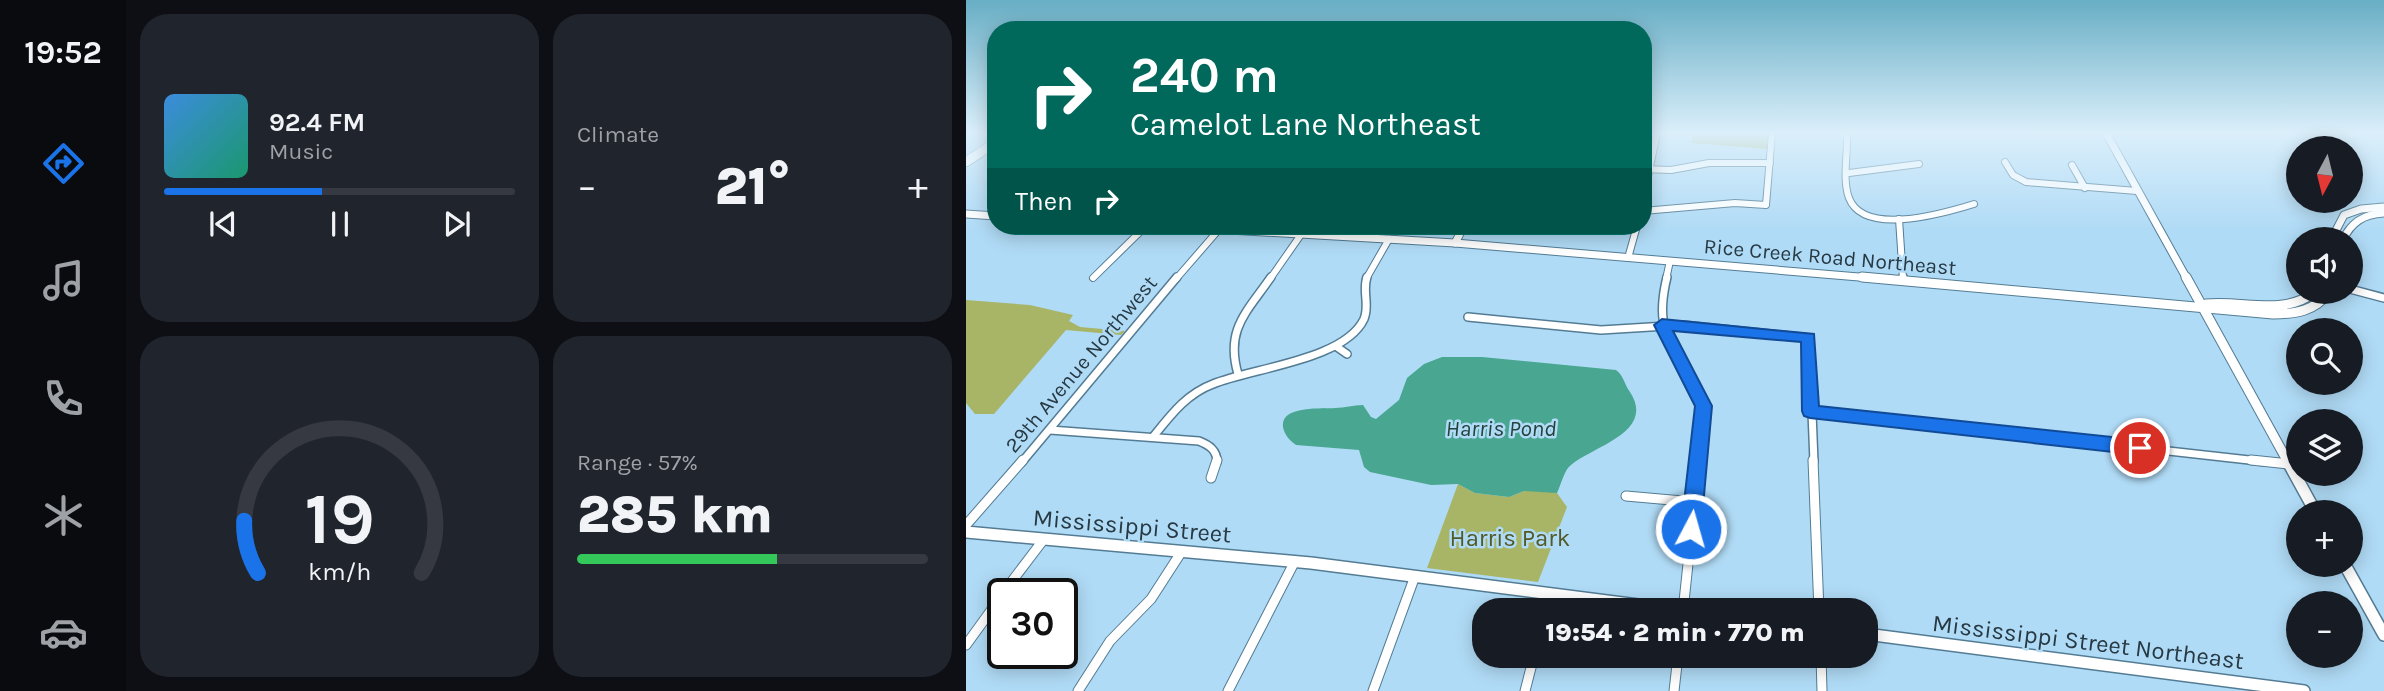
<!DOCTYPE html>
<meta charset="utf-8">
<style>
body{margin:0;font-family:Karla,sans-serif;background:#20242c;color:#f1f3f6;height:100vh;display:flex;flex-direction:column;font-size:26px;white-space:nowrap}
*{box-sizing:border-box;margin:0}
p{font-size:23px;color:#9ea1a6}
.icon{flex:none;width:38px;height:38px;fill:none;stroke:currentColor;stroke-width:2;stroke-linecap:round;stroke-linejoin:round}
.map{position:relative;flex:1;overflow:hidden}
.sheet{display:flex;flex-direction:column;gap:14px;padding:14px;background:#0d0f14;width:840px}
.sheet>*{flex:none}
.guide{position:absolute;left:21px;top:21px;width:665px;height:214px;border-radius:28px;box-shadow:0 4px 18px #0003;background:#00695c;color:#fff;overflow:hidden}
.needle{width:46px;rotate:187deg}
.buttons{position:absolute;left:1320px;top:136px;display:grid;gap:14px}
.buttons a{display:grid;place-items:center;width:77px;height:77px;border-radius:50%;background:#171b24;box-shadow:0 4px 18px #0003;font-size:35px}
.speed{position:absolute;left:21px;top:578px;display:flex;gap:14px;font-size:35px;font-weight:700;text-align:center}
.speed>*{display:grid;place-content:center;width:91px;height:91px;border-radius:50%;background:#171b24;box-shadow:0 4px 18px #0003;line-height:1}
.speed .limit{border:4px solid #111;border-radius:10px;background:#fff;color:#111}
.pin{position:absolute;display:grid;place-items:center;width:60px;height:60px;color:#fff;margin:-30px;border:4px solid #fff;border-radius:50%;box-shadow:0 2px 7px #0007}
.me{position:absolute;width:77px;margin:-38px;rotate:6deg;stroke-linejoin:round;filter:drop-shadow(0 0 5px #0008)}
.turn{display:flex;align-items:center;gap:24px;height:147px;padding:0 28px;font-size:32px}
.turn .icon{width:91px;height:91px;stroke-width:2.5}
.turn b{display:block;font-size:49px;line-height:60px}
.then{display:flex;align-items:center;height:66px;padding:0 28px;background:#0003;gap:14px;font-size:26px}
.big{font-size:52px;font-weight:800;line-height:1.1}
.sheet .tile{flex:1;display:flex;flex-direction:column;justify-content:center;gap:10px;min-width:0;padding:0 24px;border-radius:28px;background:#20242c}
.sheet .dial{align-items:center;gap:0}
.dial svg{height:182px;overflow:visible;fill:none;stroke:#363941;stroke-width:7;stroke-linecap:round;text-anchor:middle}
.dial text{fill:#f1f3f6;stroke:none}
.song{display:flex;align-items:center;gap:21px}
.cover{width:84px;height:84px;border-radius:10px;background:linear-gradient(135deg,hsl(210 70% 55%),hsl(160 70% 35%))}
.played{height:7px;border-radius:4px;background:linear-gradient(90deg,#1a73e8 45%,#363941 45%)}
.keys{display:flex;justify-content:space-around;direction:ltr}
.heat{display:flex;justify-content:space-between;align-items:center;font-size:38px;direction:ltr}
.charge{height:10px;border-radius:5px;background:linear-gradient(90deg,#34c759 57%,#363941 0)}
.sheet .tiles{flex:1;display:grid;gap:14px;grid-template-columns:repeat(2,1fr)}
.trip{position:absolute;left:506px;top:598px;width:406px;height:70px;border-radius:28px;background:#171b24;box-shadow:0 4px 18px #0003;font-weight:800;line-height:70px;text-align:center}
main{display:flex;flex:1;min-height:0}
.menu{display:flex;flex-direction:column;width:126px;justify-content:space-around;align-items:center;background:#090b0e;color:#9ea1a6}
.menu .icon{width:49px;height:49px}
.menu .active{color:#1a73e8}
.menu b{font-size:32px;color:#f1f3f6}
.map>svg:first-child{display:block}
</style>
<main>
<nav class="menu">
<b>19:52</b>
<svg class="icon active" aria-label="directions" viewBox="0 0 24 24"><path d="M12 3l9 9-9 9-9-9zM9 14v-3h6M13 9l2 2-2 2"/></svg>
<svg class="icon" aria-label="music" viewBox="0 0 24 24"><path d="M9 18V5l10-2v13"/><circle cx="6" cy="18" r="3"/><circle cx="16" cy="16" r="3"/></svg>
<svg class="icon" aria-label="phone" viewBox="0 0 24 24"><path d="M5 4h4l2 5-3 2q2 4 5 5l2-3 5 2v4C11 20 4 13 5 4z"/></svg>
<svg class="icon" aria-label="climate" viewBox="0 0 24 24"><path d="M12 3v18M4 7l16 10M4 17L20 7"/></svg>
<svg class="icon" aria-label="car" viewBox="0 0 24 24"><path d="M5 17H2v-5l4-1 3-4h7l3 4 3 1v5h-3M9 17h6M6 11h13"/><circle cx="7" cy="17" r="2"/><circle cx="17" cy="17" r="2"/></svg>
</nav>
<section class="sheet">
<div class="tiles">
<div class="tile">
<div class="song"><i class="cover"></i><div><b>92.4 FM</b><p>Music</p></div></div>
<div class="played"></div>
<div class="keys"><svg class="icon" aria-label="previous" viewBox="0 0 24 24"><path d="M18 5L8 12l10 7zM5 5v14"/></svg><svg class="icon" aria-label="pause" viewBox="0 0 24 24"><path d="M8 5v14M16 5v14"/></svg><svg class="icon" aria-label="next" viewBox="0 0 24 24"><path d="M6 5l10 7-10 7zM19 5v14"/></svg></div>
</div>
<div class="tile"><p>Climate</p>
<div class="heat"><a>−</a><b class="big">21°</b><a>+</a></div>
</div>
<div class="tile dial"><svg viewBox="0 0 100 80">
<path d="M14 69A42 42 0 1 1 86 69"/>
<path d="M14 69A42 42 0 0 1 8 46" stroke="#1a73e8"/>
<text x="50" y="56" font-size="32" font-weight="700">19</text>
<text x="50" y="72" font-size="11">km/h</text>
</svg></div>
<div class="tile"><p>Range · 57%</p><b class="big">285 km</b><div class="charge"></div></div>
</div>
</section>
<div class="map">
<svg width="1418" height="691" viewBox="0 0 1418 691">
<rect width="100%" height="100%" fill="#b0dbf6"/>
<g fill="#a8b466">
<polygon points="727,133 804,133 802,149 725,143"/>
<polygon points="0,300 64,305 107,315 103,321 114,327 159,331 155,335 100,330 28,414 9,414 0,403"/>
<polygon points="492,484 509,493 543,497 558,491 582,491 591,493 601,507 572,582 461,568"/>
</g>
<path fill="#48a691" d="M 476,357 L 516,357 L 650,370 C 658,376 658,384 664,392 C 690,432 628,446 605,465 C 598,470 595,485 591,493 L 558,491 L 543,497 L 509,493 L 492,484 L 465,485 L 404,472 L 398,467 L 393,450 L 330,445 C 324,441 318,434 317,427 C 314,405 357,409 369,408 C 379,408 387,405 397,405 L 405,417 L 410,419 L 433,400 L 441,378 L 458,364 Z"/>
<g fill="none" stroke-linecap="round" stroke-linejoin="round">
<g stroke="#537c94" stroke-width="8">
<g id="minor-far2">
<path d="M 881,133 C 882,153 876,179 883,198 C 898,237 979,213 1008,204"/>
<polyline points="1039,162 1047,175 1060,182 1171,191"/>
<polyline points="1106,165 1119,188"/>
<polyline points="677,169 705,170 743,163 804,163"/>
<polyline points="883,173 953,164"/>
<polyline points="677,200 691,133"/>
<polyline points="677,211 769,203 800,205 806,133"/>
<polyline points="933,219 937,279"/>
<polyline points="662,258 671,226"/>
<polyline points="127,278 180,226"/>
<polyline points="210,279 256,226"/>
<polyline points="304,279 341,226"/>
<polyline points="400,279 423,239"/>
<polyline points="700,279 704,261"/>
</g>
</g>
<g stroke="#537c94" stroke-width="10">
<g id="minor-far1">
<path d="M 701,277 C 691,318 697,334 720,368 C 726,379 733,390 736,402 C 741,421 735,443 733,462"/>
<polyline points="937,277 937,280"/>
<polyline points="1384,289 1418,298"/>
<polyline points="502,317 635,330 717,325 843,338 848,462"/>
<polyline points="371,347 381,354"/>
<path d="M 272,374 C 259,329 281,312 305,277"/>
<polyline points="844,411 1301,462"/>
<path d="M 84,430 L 233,441 C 243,445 251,450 251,462"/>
<path d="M 187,437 C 204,416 220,394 247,384 C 286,368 379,360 398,319 C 404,305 396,291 401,277"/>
<polyline points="56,462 211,277"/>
</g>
</g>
<g stroke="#537c94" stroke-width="11">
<g id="minor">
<polyline points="847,460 853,611"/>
<polyline points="1285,460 1323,464"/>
<polyline points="245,478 251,460"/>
<polyline points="660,496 728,502"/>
<polyline points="0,525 57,460"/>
<polyline points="37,593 78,539"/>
<polyline points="579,611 583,593"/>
<polyline points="717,611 733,460"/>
<polyline points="0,645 37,594"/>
<polyline points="855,656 856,691"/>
<polyline points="112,691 144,641 185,599 216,551"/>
<polyline points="262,691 329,561"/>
<polyline points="407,691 449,576"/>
<polyline points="559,691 568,656"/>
<polyline points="708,691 712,656"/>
</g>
</g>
<g stroke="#537c94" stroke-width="9">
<g id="tertiary-far2">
<polyline points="1140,133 1221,279"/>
<polyline points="0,214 30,216"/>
<polyline points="194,226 489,243 917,279"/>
<polyline points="1365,240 1378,215 1395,209 1418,207"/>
<path d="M 1377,240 C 1385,222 1398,214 1418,213"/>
<polyline points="489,243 498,226"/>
</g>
</g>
<g stroke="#537c94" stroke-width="11">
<g id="tertiary-far1">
<path d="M 896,277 L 1307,314 C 1330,314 1349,311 1363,292"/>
<polyline points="1220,277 1322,462"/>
<path d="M 1240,304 C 1278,300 1316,317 1349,292"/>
</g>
</g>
<g stroke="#537c94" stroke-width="14">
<g id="tertiary">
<polyline points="1321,460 1350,513"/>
<polyline points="0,532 345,563 719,611"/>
<polyline points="1379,565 1418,635"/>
<polyline points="900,634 1338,691"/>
</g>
</g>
<g stroke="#537c94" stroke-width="10">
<polyline id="secondary" points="0,162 30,142"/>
</g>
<use href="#minor-far2" stroke="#fff" stroke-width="6"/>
<use href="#minor-far1" stroke="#fff" stroke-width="7"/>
<use href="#minor" stroke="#fff" stroke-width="9"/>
<use href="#tertiary-far2" stroke="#fff" stroke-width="7"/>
<use href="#tertiary-far1" stroke="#fff" stroke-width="9"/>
<use href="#tertiary" stroke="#fff" stroke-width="11"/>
<use href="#secondary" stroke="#fff" stroke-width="9"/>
</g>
<linearGradient id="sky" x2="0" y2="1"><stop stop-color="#68aec5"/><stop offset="0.58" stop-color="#dbeffb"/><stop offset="1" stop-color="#dbeffb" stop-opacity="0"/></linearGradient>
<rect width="1418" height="229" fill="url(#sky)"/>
<polygon fill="#1a73e8" stroke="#114b97" stroke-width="2" points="696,319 848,334 853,406 1174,440 1180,443 1183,448 1180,453 1174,455 844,418 838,416 836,411 835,342 707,331 746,406 735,529 732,535 725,538 718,535 715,529 729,406 688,325"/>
<g text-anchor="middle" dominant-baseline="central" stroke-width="5" stroke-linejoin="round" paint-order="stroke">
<g font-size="21" fill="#273943" stroke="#b0dbf6">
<text transform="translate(864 257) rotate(5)">Rice Creek Road Northeast</text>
<text transform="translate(115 364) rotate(-50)">29th Avenue Northwest</text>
</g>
<g font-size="23" font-style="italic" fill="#25423b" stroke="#b0dbf6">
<text x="535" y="428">Harris Pond</text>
</g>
<g font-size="24" fill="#273943" stroke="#b0dbf6">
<text transform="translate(166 526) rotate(5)">Mississippi Street</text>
<text transform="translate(1122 642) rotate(7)">Mississippi Street Northeast</text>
</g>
<g font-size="24" fill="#535a26" stroke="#b0dbf6">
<text x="544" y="538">Harris Park</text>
</g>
</g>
</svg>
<div class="buttons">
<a><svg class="needle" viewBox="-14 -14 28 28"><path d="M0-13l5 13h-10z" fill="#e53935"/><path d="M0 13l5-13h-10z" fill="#9ea1a6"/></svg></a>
<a><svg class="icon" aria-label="sound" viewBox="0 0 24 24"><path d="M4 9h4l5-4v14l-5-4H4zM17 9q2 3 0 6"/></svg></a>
<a><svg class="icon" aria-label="search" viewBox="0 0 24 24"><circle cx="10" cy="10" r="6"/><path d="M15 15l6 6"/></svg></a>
<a><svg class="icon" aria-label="layers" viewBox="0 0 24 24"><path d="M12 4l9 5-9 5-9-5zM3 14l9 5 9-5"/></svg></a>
<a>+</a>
<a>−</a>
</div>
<div class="speed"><div class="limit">30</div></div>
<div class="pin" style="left:1174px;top:448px;background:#d93025"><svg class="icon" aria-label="arrive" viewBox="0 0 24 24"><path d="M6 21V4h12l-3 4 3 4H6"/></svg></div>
<svg class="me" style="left:725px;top:529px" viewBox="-20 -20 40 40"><circle r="17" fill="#1a73e8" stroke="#fff" stroke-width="3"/><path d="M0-11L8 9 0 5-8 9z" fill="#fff"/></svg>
<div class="trip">19:54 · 2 min · 770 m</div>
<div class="guide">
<div class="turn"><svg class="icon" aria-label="right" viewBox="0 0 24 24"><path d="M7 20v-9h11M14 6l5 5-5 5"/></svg><div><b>240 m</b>Camelot Lane Northeast</div></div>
<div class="then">Then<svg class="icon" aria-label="right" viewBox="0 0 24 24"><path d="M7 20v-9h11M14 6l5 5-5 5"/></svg></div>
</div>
</div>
</main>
